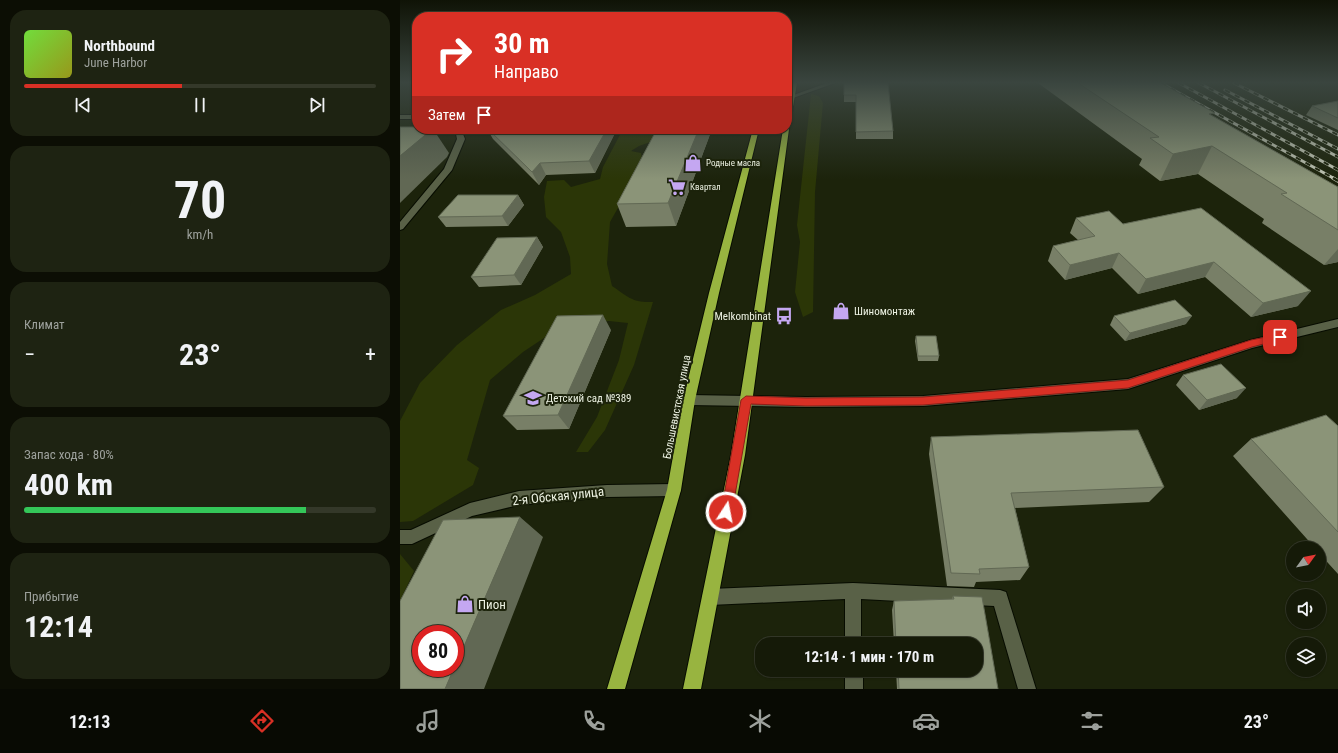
<!DOCTYPE html>
<html lang="ru">
<meta charset="utf-8">
<style>
body{margin:0;font-family:"Roboto Condensed",sans-serif;background:#1e2312;color:#f1f3f6;height:100vh;display:flex;flex-direction:column;font-size:15px;white-space:nowrap}
*{box-sizing:border-box;margin:0}
p{font-size:13px;color:#9da19c}
.icon{flex:none;width:22px;height:22px;fill:none;stroke:currentColor;stroke-width:2;stroke-linecap:round;stroke-linejoin:round}
.map{position:relative;flex:1;overflow:hidden}
.details{display:flex;flex-direction:column;gap:10px;padding:10px;background:#0c0e04;width:400px}
.details>*{flex:none}
.top-card{position:absolute;left:12px;top:12px;width:380px;height:122px;border-radius:16px;box-shadow:0 1px 3px #0004,0 0 0 1px #343829;background:#d93025;color:#fff;overflow:hidden}
.needle{width:26px;rotate:57deg}
.fabs{position:absolute;left:886px;top:541px;display:grid;gap:8px}
.fabs a{display:grid;place-items:center;width:40px;height:40px;border-radius:50%;background:#151a08;box-shadow:0 1px 3px #0004,0 0 0 1px #343829;font-size:20px}
.speed{position:absolute;left:12px;top:625px;display:flex;gap:8px;font-size:20px;font-weight:700;text-align:center}
.speed>*{display:grid;place-content:center;width:52px;height:52px;border-radius:50%;background:#151a08;box-shadow:0 1px 3px #0004,0 0 0 1px #343829;line-height:1}
.speed .limit{border:6px solid #d22;background:#fff;color:#111}
.pin{position:absolute;display:grid;place-items:center;width:34px;height:34px;color:#fff;margin:-17px;border-radius:8px;box-shadow:0 2px 6px #0006}
.me{position:absolute;width:44px;margin:-22px;rotate:11deg;stroke-linejoin:round;filter:drop-shadow(0 0 3px #0008)}
.turn{display:flex;align-items:center;gap:14px;height:84px;padding:0 16px;font-size:18px}
.turn .icon{width:52px;height:52px;stroke-width:2.5}
.turn b{display:block;font-size:28px;line-height:34px}
.then{display:flex;align-items:center;height:38px;padding:0 16px;background:#0003;gap:8px;font-size:15px}
.big{font-size:30px;font-weight:700;line-height:1.1}
.details .widget{flex:1;display:flex;flex-direction:column;justify-content:center;gap:6px;min-width:0;padding:0 14px;border-radius:16px;background:#1e2312}
.details .dial{align-items:center;gap:0}
.dial b{font-size:52px;line-height:1}
.song{display:flex;align-items:center;gap:12px}
.cover{width:48px;height:48px;border-radius:6px;background:linear-gradient(135deg,hsl(100 70% 55%),hsl(60 70% 35%))}
.played{height:4px;border-radius:2px;background:linear-gradient(90deg,#d93025 45%,#343829 45%)}
.keys{display:flex;justify-content:space-around;direction:ltr}
.heat{display:flex;justify-content:space-between;align-items:center;font-size:22px;direction:ltr}
.charge{height:6px;border-radius:3px;background:linear-gradient(90deg,#34c759 80%,#343829 0)}
.trip{position:absolute;left:355px;top:637px;width:228px;height:40px;border-radius:16px;background:#151a08;box-shadow:0 1px 3px #0004,0 0 0 1px #343829;font-weight:700;line-height:40px;text-align:center}
.tabs{display:flex;height:64px;justify-content:space-around;align-items:center;background:#080a03;color:#9da19c}
.tabs .icon{width:28px;height:28px}
.tabs .current{color:#d93025}
.tabs b{font-size:18px;color:#f1f3f6}
main{display:flex;flex:1;min-height:0}
.map>svg:first-child{display:block}
</style>
<main>
<section class="details">
<div class="widget">
<div class="song"><i class="cover"></i><div><b>Northbound</b><p>June Harbor</p></div></div>
<div class="played"></div>
<div class="keys"><svg class="icon" aria-label="previous" viewBox="0 0 24 24"><path d="M18 5L8 12l10 7zM5 5v14"/></svg><svg class="icon" aria-label="pause" viewBox="0 0 24 24"><path d="M8 5v14M16 5v14"/></svg><svg class="icon" aria-label="next" viewBox="0 0 24 24"><path d="M6 5l10 7-10 7zM19 5v14"/></svg></div>
</div>
<div class="widget dial"><b>70</b><p>km/h</p></div>
<div class="widget"><p>Климат</p>
<div class="heat"><a>−</a><b class="big">23°</b><a>+</a></div>
</div>
<div class="widget"><p>Запас хода · 80%</p><b class="big">400 km</b><div class="charge"></div></div>
<div class="widget"><p>Прибытие</p><b class="big">12:14</b></div>
</section>
<div class="map">
<svg width="938" height="689" viewBox="0 0 938 689">
<rect width="100%" height="100%" fill="#1c230b"/>
<g fill="#2b3607">
<polygon points="411,94 419,96 423,103 415,192 413,312 403,317 395,292 400,242 397,225"/>
<path d="M 223,129 L 254,129 L 253,141 L 239,146 L 231,151 L 241,153 L 243,164 L 210,222 L 207,264 L 212,286 C 228,297 233,303 253,302 L 234,365 L 205,430 L 188,452 L 176,452 L 197,417 L 219,360 L 228,323 L 209,321 L 179,323 L 156,330 L 123,352 L 90,380 L 67,460 L 79,468 L 73,485 L 13,521 L 0,522 L 0,421 L 20,383 L 57,345 L 101,310 L 135,295 L 171,274 L 170,257 L 161,232 L 146,217 L 144,197 L 147,181 L 164,180 L 171,187 L 200,179 L 203,167 Z"/>
<polygon points="0,554 14,571 0,601"/>
</g>
<g fill="none" stroke-linecap="round" stroke-linejoin="round">
<g stroke="#070c00" stroke-width="2">
<g id="service">
<polygon points="427,83 435,83 393,98 388,97"/>
<polygon points="938,319 938,327 852,348 728,389 523,406 406,407 289,405 285,403 283,400 285,397 289,395 406,397 523,396 728,379 851,340"/>
<polygon points="453,583 600,590 606,592 636,689 618,689 594,606 461,599 461,644 445,644 445,599 310,605 304,603 302,597 304,591 310,589"/>
<rect x="445" y="670" width="18" height="19"/>
</g>
</g>
<g stroke="#070c00" stroke-width="2">
<g id="minor">
<rect x="0" y="115" width="17" height="4"/>
<polygon points="55,129 61,129 65,139 52,170 3,229 0,230 0,222 44,169 57,139"/>
<polygon points="274,484 279,485 281,490 279,495 274,496 207,497 119,505 72,516 12,544 0,544 0,530 11,530 70,503 119,491 207,485"/>
</g>
</g>
<g stroke="#070c00" stroke-width="2">
<g id="trunk">
<polygon points="391,83 397,83 390,124 387,126 387,105"/>
<polygon points="387,127 389,129 345,455 301,689 283,689 331,455 383,129 387,129"/>
<polygon points="353,129 359,129 319,293 295,400 281,490 225,689 207,689 267,490 283,400 309,293"/>
</g>
</g>
<use href="#service" fill="#596147" fill-rule="evenodd"/>
<use href="#minor" fill="#596147" fill-rule="evenodd"/>
<use href="#trunk" fill="#98b440" fill-rule="evenodd"/>
<g stroke="#c0c5b4" stroke-width="3">
<g id="rail-far1">
<polyline points="761,83 935,179"/>
<polyline points="779,83 938,170"/>
<polyline points="799,83 938,157"/>
<polyline points="834,83 938,135"/>
<polyline points="825,90 938,149"/>
</g>
</g>
<g stroke="#c0c5b4" stroke-width="3.5">
<polyline id="rail" points="933,178 938,181"/>
</g>
<use href="#rail-far1" stroke="#1c230b" stroke-width="2" stroke-dasharray="5.5" stroke-linecap="butt"/>
<use href="#rail" stroke="#1c230b" stroke-width="2.5" stroke-dasharray="8" stroke-linecap="butt"/>
</g>
<g fill="#787f67">
<polygon points="444,83 493,131 493,139 456,139 456,102 444,102"/>
<polygon points="638,83 761,83 813,116 938,187 938,262 924,265 862,223 864,219 798,174 760,181 739,165 742,159"/>
<polygon points="938,101 938,130 906,115 912,106"/>
<polygon points="87,129 217,129 195,173 146,175 139,185 93,139"/>
<polygon points="257,129 312,129 276,226 226,227 217,204"/>
<polygon points="118,195 124,205 108,226 46,227 38,217"/>
<polygon points="801,208 898,306 851,317 805,277 738,294 712,268 665,280 648,261 653,246 678,240 670,233 676,218 723,224"/>
<polygon points="137,237 143,247 121,285 79,287 71,277"/>
<polygon points="714,316 786,324 725,341 710,325"/>
<polygon points="211,330 169,429 117,430 103,416"/>
<polygon points="516,336 539,356 538,361 518,361 515,341"/>
<polygon points="783,375 837,398 799,410 776,385"/>
<polygon points="938,426 938,574 919,553 919,548 915,548 833,456 851,439"/>
<polygon points="531,437 764,487 749,502 615,508 629,567 620,580 576,582 574,587 547,586 529,454"/>
<polygon points="553,596 598,689 497,689 496,670 576,670 576,644 494,644 492,610 494,601 552,599"/>
</g>
<g fill="#616854">
<polygon points="31,129 33,129 49,153 47,157 0,203 0,156"/>
<polygon points="207,129 217,129 195,173 189,161"/>
<polygon points="299,129 312,129 276,226 268,203"/>
<polygon points="812,146 798,174 760,181 773,154"/>
<polygon points="140,163 146,175 139,185 132,172"/>
<polygon points="118,195 124,205 108,226 102,216"/>
<polygon points="137,237 143,247 121,285 114,275"/>
<polygon points="938,249 938,262 924,265"/>
<polygon points="719,253 712,268 665,280 670,265"/>
<polygon points="814,262 805,277 738,294 746,279"/>
<polygon points="911,291 898,306 851,317 863,303"/>
<polygon points="203,315 211,330 169,429 158,415"/>
<polygon points="792,316 786,324 725,341 730,333"/>
<polygon points="846,388 837,398 799,410 807,400"/>
<polygon points="120,517 143,537 84,689 45,689 54,668 55,668 55,667"/>
</g>
<g fill="#8b9478" stroke="#616854">
<polygon points="444,83 488,83 493,131 456,132 456,95 444,95"/>
<polygon points="678,83 761,83 815,113 809,114 938,187 938,230 881,194 887,193 812,146 773,154 750,138 759,137"/>
<polygon points="938,101 938,118 912,106"/>
<polygon points="0,127 17,127 17,129 31,129 30,131 0,156"/>
<polygon points="88,129 207,129 189,161 140,163 132,172"/>
<polygon points="257,129 299,129 268,203 217,204"/>
<polygon points="58,195 118,195 102,216 38,217"/>
<polygon points="801,208 911,291 863,303 814,262 746,279 719,253 670,265 653,246 695,236 676,218 709,211 723,224"/>
<polygon points="137,237 114,275 71,277 97,238"/>
<polygon points="775,300 792,316 730,333 714,316"/>
<polygon points="203,315 158,415 103,416 157,316"/>
<polygon points="516,336 536,336 539,356 518,356"/>
<polygon points="821,364 846,388 807,400 783,375"/>
<polygon points="926,415 938,426 938,532 851,439"/>
<polygon points="738,430 764,487 611,493 629,567 579,569 580,574 551,573 531,437"/>
<polygon points="120,517 55,667 55,634 21,634 21,668 54,668 45,689 0,689 0,601 43,520"/>
<polygon points="553,596 582,597 598,689 499,689 498,670 576,670 576,644 496,644 494,601 554,599"/>
</g>
<linearGradient id="sky" x2="0" y2="1"><stop stop-color="#0f1306"/><stop offset="0.46" stop-color="#3a453f"/><stop offset="1" stop-color="#3a453f" stop-opacity="0"/></linearGradient>
<rect width="938" height="179" fill="url(#sky)"/>
<polygon fill="#d93025" stroke="#8d1f18" points="880,334 884,337 883,339 852,347 728,388 523,405 406,406 351,404 332,512 331,516 326,517 322,516 321,512 341,400 346,396 406,398 523,397 728,380 851,340"/>
<defs>
<g id="shop-bare" transform="scale(1.38)"><path d="M-5-2.5h2.3a2.7 3.5 0 0 1 5.4 0H5L5.5 6h-11ZM-1.5-2.5h3a1.5 2.3 0 0 0-3 0Z" fill="#c4a7f1" stroke="#1c230b" stroke-width="2.5" paint-order="stroke"/></g>
<g id="supermarket-bare" transform="scale(1.38)"><path d="M-6-5.5h2.5l.6 2H6L4.5 2H-2.5L-4.4-4H-6ZM-1.5 3.2a1.3 1.3 0 1 0 .1 0ZM3 3.2a1.3 1.3 0 1 0 .1 0Z" fill="#c4a7f1" stroke="#1c230b" stroke-width="2.5" paint-order="stroke"/></g>
<g id="bus-bare" transform="scale(1.38)"><path d="M-5-6H5V4H4V6H2V4H-2V6H-4V4H-5ZM-3.5-4V0h7V-4ZM-3.5 1.2v1.5H-2V1.2ZM2 1.2v1.5H3.5V1.2Z" fill="#c4a7f1" stroke="#1c230b" stroke-width="2.5" paint-order="stroke"/></g>
<g id="school-bare" transform="scale(1.38)"><path d="M0-5L7-2L0 1L-7-2ZM-4 1L0 2.5L4 1V4Q0 6-4 4Z" fill="#c4a7f1" stroke="#1c230b" stroke-width="2.5" paint-order="stroke"/></g>
</defs>
<g fill-rule="evenodd">
<use href="#shop-bare" x="293" y="163"/>
<use href="#supermarket-bare" x="277" y="187"/>
<use href="#shop-bare" x="441" y="311"/>
<use href="#bus-bare" x="384" y="316"/>
<use href="#school-bare" x="133" y="398"/>
<use href="#shop-bare" x="65" y="604"/>
</g>
<g text-anchor="middle" dominant-baseline="central" stroke-width="4" stroke-linejoin="round" paint-order="stroke">
<g font-size="9" fill="#ecf1e2" stroke="#1c230b" text-anchor="start">
<text x="306" y="163">Родные масла</text>
<text x="290" y="187">Квартал</text>
</g>
<g font-size="11" fill="#ecf1e2" stroke="#1c230b" text-anchor="start">
<text x="454" y="311">Шиномонтаж</text>
<text x="371" y="316" text-anchor="end">Melkombinat</text>
<text x="146" y="398">Детский сад №389</text>
</g>
<g font-size="11" fill="#ecf1e2" stroke="#1c230b">
<text transform="translate(277 407) rotate(-79)">Большевистская улица</text>
</g>
<g font-size="13" fill="#ecf1e2" stroke="#1c230b">
<text transform="translate(158 496) rotate(-6)">2-я Обская улица</text>
</g>
<g font-size="13" fill="#ecf1e2" stroke="#1c230b" text-anchor="start">
<text x="78" y="604">Пион</text>
</g>
</g>
</svg>
<div class="fabs">
<a><svg class="needle" viewBox="-14 -14 28 28"><path d="M0-13l5 13h-10z" fill="#e53935"/><path d="M0 13l5-13h-10z" fill="#9da19c"/></svg></a>
<a><svg class="icon" aria-label="sound" viewBox="0 0 24 24"><path d="M4 9h4l5-4v14l-5-4H4zM17 9q2 3 0 6"/></svg></a>
<a><svg class="icon" aria-label="layers" viewBox="0 0 24 24"><path d="M12 4l9 5-9 5-9-5zM3 14l9 5 9-5"/></svg></a>
</div>
<div class="speed"><div class="limit">80</div></div>
<div class="pin" style="left:880px;top:337px;background:#d93025"><svg class="icon" aria-label="arrive" viewBox="0 0 24 24"><path d="M6 21V4h12l-3 4 3 4H6"/></svg></div>
<svg class="me" style="left:326px;top:512px" viewBox="-20 -20 40 40"><circle r="17" fill="#d93025" stroke="#fff" stroke-width="3"/><path d="M0-11L8 9 0 5-8 9z" fill="#fff"/></svg>
<div class="trip">12:14 · 1 мин · 170 m</div>
<div class="top-card">
<div class="turn"><svg class="icon" aria-label="right" viewBox="0 0 24 24"><path d="M7 20v-9h11M14 6l5 5-5 5"/></svg><div><b>30 m</b>Направо</div></div>
<div class="then">Затем<svg class="icon" aria-label="arrive" viewBox="0 0 24 24"><path d="M6 21V4h12l-3 4 3 4H6"/></svg></div>
</div>
</div>
</main>
<nav class="tabs">
<b>12:13</b>
<svg class="icon current" aria-label="directions" viewBox="0 0 24 24"><path d="M12 3l9 9-9 9-9-9zM9 14v-3h6M13 9l2 2-2 2"/></svg>
<svg class="icon" aria-label="music" viewBox="0 0 24 24"><path d="M9 18V5l10-2v13"/><circle cx="6" cy="18" r="3"/><circle cx="16" cy="16" r="3"/></svg>
<svg class="icon" aria-label="phone" viewBox="0 0 24 24"><path d="M5 4h4l2 5-3 2q2 4 5 5l2-3 5 2v4C11 20 4 13 5 4z"/></svg>
<svg class="icon" aria-label="climate" viewBox="0 0 24 24"><path d="M12 3v18M4 7l16 10M4 17L20 7"/></svg>
<svg class="icon" aria-label="car" viewBox="0 0 24 24"><path d="M5 17H2v-5l4-1 3-4h7l3 4 3 1v5h-3M9 17h6M6 11h13"/><circle cx="7" cy="17" r="2"/><circle cx="17" cy="17" r="2"/></svg>
<svg class="icon" aria-label="filters" viewBox="0 0 24 24"><path d="M4 7h16M4 17h16"/><circle cx="9" cy="7" r="2"/><circle cx="15" cy="17" r="2"/></svg>
<b>23°</b>
</nav>
